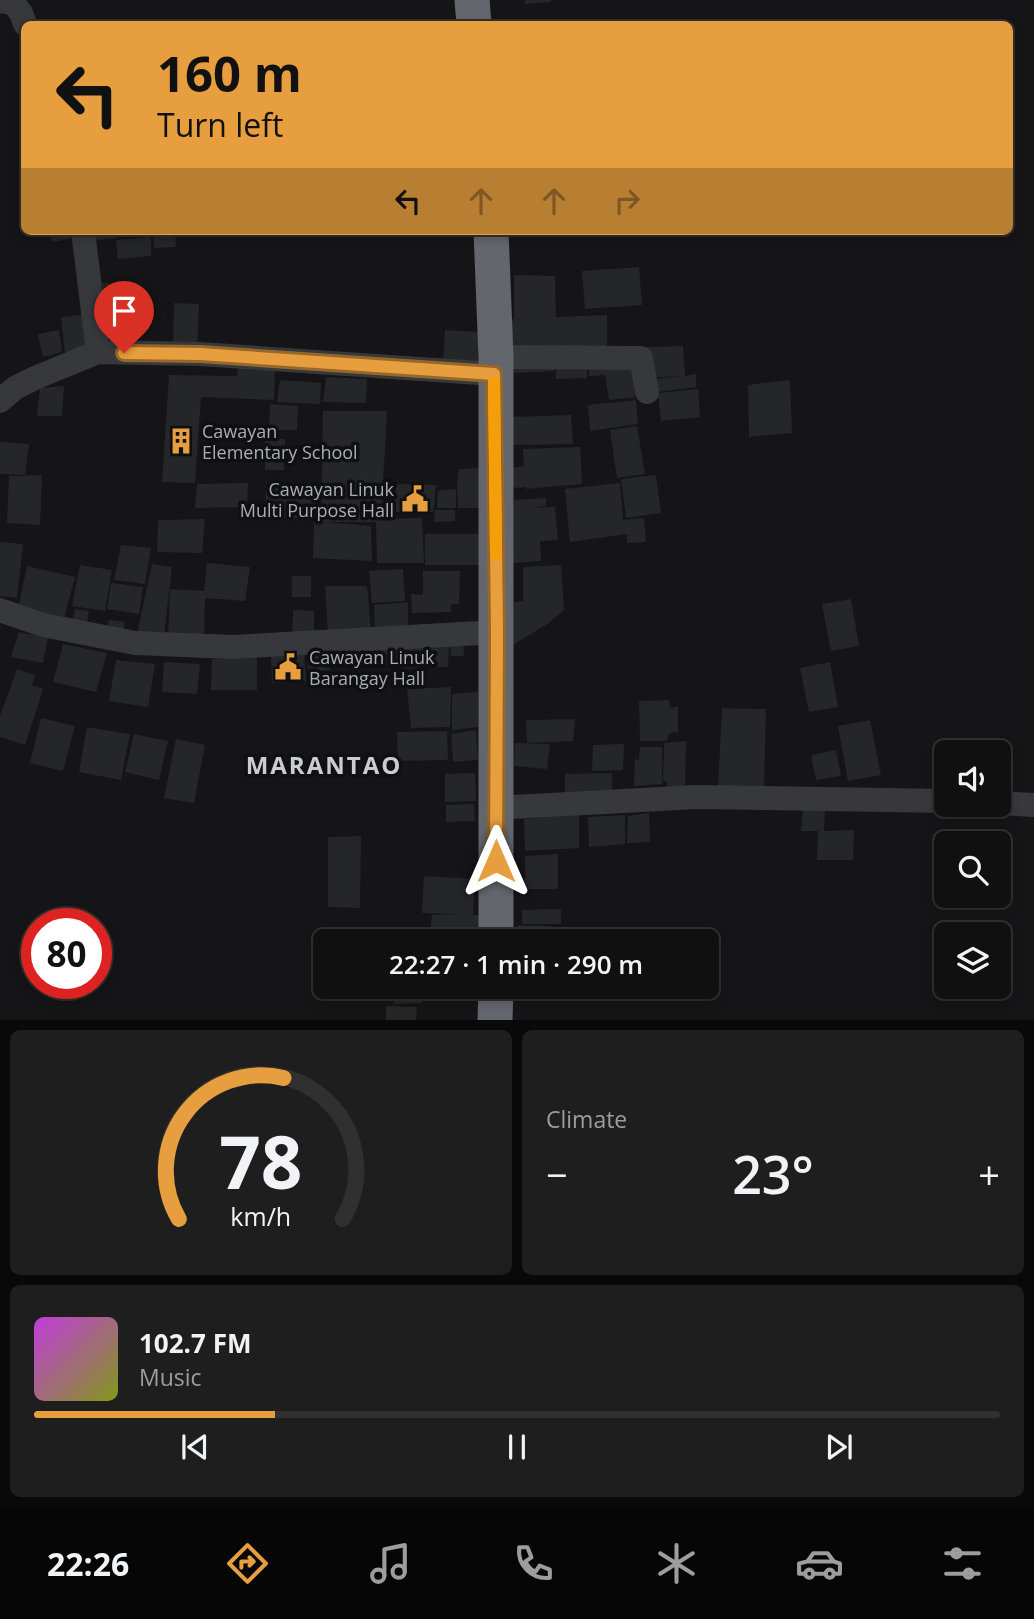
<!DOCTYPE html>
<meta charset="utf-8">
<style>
body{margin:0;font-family:"Open Sans",sans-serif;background:#1e1e1f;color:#f1f3f6;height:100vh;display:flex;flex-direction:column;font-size:26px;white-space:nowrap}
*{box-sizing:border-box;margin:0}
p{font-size:23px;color:#9c9d9f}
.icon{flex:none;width:38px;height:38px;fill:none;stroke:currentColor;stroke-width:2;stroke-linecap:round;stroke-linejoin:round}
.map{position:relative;height:1020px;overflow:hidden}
.sheet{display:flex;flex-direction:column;gap:10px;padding:10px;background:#090909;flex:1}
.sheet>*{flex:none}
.hud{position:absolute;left:21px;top:21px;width:992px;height:214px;border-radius:10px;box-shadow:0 4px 10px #0003,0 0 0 2px #303031;background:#e69e3e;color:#111;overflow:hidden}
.tools{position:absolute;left:934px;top:740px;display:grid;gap:14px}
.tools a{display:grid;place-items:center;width:77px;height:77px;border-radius:10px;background:#101011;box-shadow:0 4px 10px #0003,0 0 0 2px #303031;font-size:35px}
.speed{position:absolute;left:21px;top:908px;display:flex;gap:14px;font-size:35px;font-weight:700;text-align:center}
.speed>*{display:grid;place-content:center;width:91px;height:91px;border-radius:50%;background:#101011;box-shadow:0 4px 10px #0003,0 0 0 2px #303031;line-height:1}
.speed .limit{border:10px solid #d22;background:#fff;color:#111}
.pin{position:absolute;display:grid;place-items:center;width:60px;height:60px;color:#fff;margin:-72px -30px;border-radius:50% 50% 50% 0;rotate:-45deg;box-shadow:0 0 7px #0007}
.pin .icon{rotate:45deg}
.me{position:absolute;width:77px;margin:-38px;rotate:0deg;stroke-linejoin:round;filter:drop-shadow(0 0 5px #0008)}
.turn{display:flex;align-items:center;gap:24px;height:147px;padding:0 21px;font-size:32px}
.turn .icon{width:91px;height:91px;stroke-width:2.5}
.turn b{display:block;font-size:49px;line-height:60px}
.lanes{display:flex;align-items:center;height:66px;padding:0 21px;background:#0003;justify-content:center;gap:35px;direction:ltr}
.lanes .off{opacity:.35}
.big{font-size:52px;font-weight:600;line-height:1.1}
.sheet .card{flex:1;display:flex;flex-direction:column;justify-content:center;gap:10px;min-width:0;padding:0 24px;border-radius:10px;background:#1e1e1f}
.sheet .dial{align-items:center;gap:0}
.dial svg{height:182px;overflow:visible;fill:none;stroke:#303031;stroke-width:7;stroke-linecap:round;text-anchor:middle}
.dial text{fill:#f1f3f6;stroke:none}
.song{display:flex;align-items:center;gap:21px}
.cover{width:84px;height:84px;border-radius:10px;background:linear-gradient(135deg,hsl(290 70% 55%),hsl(70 70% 35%))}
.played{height:7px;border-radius:4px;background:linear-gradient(90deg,#e69e3e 25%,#303031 25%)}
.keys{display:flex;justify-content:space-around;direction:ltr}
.heat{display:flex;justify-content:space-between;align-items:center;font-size:38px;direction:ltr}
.sheet .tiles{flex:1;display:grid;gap:10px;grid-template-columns:1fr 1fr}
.card:last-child{grid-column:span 2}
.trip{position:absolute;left:313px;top:929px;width:406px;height:70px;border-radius:10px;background:#101011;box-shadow:0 4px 10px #0003,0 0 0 2px #303031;font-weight:600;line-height:70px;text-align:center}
.tab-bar{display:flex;height:112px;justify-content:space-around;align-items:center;background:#060607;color:#9c9d9f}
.tab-bar .icon{width:49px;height:49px}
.tab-bar .on{color:#e69e3e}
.tab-bar b{font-size:32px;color:#f1f3f6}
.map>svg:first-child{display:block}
</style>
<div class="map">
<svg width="1034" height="1021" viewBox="0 0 1034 1021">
<rect width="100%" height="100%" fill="#151517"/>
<g fill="#252628">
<polygon points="525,0 551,0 551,2 525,4"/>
<polygon points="50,231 79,231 79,237 52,242"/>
<polygon points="89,231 117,231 118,238 90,241"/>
<polygon points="120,231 150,231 150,234 120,236"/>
<polygon points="153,231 175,231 176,247 154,248"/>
<polygon points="198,231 228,231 228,234 198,235"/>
<polygon points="151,237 151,256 118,259 116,240"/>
<polygon points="639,267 642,305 585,309 582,271"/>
<polygon points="514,275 555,276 556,317 607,315 607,354 508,357 510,319 514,319"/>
<polygon points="131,282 135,321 123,322 125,333 99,336 94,284"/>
<polygon points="174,303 199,304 197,350 173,350"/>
<polygon points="89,314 93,350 65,353 61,317"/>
<polygon points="59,330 62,352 43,357 38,334"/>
<polygon points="445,330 479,332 478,365 443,365"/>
<polygon points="683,346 685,376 696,374 696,387 657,392 657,379 679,376 649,378 647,347"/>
<polygon points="556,359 587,359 587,378 556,379"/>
<polygon points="589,359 631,359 635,397 609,400 605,375 589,376"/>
<polygon points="554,360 554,371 514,373 513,361"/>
<polygon points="238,363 275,366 274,400 201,397 195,483 162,482 169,375 237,376"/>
<polygon points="326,377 367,379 366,403 323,402"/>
<polygon points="280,380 321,383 320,404 277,402"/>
<polygon points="790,380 792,433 749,437 748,385"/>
<polygon points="64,386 62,416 37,416 40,388"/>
<polygon points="698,389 700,417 661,421 658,393"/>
<polygon points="636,400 638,424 590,431 588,405"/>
<polygon points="270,404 298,406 297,430 269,430"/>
<polygon points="323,411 387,411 381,519 422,518 424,563 377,563 376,522 325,522 371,526 372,561 313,558 314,522 321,522"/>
<polygon points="571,415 573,444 513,445 511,417"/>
<polygon points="637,426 645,474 617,478 610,430"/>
<polygon points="265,439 285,439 284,470 265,470"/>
<polygon points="0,442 29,444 25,475 0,474"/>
<polygon points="580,447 582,484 526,489 526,487 513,488 512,468 524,466 523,449"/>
<polygon points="481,468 482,508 458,508 457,484 459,469"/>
<polygon points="42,475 40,525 7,523 9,476"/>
<polygon points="656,475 661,513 626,518 621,479"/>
<polygon points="248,483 247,507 195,508 197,484"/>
<polygon points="620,483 623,520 644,518 646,542 627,543 627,534 570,542 565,489"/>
<polygon points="396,484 436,485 433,512 394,512"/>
<polygon points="318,486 318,518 265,519 266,488"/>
<polygon points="456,489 456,508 437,508 438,491"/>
<polygon points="546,498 546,506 533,508 555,507 558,540 540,541 541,561 513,563 514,500"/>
<polygon points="435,510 455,510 455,521 434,522"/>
<polygon points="205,519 202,553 157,552 158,520"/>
<rect x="425" y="534" width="55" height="31"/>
<polygon points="0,542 23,544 17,598 0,596"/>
<polygon points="121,545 151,548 145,584 114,580"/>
<polygon points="207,563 250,567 245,601 205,598 204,639 168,638 170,589 204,591"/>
<polygon points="152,564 172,567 164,635 137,634"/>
<polygon points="80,565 112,570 105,611 72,606"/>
<polygon points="561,565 564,610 549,623 513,645 514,602 523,601 523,567"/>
<polygon points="27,566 75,577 63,622 17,614"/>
<polygon points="403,569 405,601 372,603 369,571"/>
<polygon points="423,571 460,571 459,604 451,604 451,612 412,613 411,594 423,595"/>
<rect x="292" y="576" width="19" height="21"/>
<polygon points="111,583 143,587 139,614 107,609"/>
<polygon points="325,586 367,586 371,631 328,635"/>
<polygon points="851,599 859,646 831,651 822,604"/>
<polygon points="408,602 408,628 375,630 374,605"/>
<polygon points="75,609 89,611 86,629 71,627"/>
<polygon points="293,610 314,611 314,636 292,636"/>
<polygon points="109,620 125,622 123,633 106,633"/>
<polygon points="19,632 48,638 43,663 11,657"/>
<polygon points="450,642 463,642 464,656 451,656"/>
<polygon points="63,644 107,653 96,692 53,682"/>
<polygon points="449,644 448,667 428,667 428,645"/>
<polygon points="426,645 425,668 404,669 404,646"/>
<polygon points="401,646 402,665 375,665 374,647"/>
<polygon points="304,652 306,681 272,683 271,654"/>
<polygon points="330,652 330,670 308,672 307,653"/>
<polygon points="257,658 257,690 211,690 212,659"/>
<polygon points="116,660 155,664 148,707 109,701"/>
<polygon points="164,662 200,664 197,694 162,692"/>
<polygon points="830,662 838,707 809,712 800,668"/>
<polygon points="17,669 35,675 32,685 43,689 25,745 0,737 0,716"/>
<polygon points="451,687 450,727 411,728 407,689"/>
<polygon points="478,692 478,727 452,730 452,694"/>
<polygon points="669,700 670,708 678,706 678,732 669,733 667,741 640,741 639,701"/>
<polygon points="722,708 766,709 764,789 718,789"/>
<polygon points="41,718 75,726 63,771 30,763"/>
<polygon points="575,719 573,741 527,743 526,720"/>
<polygon points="870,720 881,775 848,781 838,726"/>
<polygon points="87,727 130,734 121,780 79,772"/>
<polygon points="476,730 478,760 453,762 451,734"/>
<polygon points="447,731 448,760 398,761 397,732"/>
<polygon points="134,734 168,741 159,780 125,772"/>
<polygon points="176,739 205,745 194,803 164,798"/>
<polygon points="686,741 685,790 667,790 667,781 663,781 664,743"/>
<polygon points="515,743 550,744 547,769 514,766"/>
<polygon points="624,744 623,770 592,771 593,745"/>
<polygon points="640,747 662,747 662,784 634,786 635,759 639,760"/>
<polygon points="836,750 841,776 816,780 811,755"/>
<polygon points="475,773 476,801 445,802 445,774"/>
<polygon points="612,773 612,793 565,795 565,774"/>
<polygon points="474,804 475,821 446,822 446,805"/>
<polygon points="803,807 825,808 824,831 854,830 853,860 817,860 818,831 801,831"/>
<polygon points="649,813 650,842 627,843 628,816"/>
<polygon points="579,815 579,848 525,851 524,819"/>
<polygon points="625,815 625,844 589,847 588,817"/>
<polygon points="361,836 360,908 328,907 328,837"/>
<polygon points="558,854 558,889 525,889 525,856"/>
<polygon points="424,876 475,879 473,915 480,915 479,942 429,942 432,915 457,914 422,913"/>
<polygon points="561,909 561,924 522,924 522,910"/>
<polygon points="518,925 551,926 550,942 517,942"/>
<polygon points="394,987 421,987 422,1003 394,1004"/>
<polygon points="386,1006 417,1007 416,1021 386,1021"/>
</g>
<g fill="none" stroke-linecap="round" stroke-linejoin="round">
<g stroke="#36383c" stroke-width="24">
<polyline points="0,1 13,3 21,13 25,24"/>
<polyline points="83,231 98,352"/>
<polyline points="496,357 641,358 647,392"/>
<polyline points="0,401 15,388 35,378 98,352 200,354 494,374"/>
<polyline points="0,610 43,625 135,643 233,647 497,632"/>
<polyline points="999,803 1034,805"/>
<polyline points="496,808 697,797 947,801"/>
</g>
<g stroke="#63666c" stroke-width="35">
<polyline points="472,0 474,24"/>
<polyline points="491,231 496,357 496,942"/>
<polyline points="495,1021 496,987"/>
</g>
</g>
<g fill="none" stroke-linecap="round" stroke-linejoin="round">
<g stroke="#966728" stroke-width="18">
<polyline id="route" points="124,353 200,354 494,374 497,632 496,861"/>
</g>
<use href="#route" stroke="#e69e3e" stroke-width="12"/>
<polyline stroke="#f59e0b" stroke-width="12" points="494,383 496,555"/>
</g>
<defs>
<g id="building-bare" transform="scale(2.1)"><path d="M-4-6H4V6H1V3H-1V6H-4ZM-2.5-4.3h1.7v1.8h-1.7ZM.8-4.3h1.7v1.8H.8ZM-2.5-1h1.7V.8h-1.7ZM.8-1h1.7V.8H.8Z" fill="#e69e3e" stroke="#101012" stroke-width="2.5" paint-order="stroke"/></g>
<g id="civic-bare" transform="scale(2.1)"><path d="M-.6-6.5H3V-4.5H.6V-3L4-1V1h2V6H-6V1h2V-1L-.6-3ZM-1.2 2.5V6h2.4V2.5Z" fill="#e69e3e" stroke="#101012" stroke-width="2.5" paint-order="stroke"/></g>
</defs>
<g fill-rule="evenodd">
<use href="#building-bare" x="181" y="441"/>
<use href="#civic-bare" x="415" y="499"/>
<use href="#civic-bare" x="288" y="667"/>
</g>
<g text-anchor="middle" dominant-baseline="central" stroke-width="7" stroke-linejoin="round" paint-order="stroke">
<g font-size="18" fill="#a8aeb6" stroke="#101012" text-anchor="start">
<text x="202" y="431">Cawayan<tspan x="202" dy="21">Elementary School</tspan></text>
<text x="394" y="489" text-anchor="end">Cawayan Linuk<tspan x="394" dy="21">Multi Purpose Hall</tspan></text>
<text x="309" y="657">Cawayan Linuk<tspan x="309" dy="21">Barangay Hall</tspan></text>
</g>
<g font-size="24" font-weight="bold" letter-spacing="2" fill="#c9ccd3" stroke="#101012">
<text x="324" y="764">MARANTAO</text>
</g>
</g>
</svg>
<div class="tools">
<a><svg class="icon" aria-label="sound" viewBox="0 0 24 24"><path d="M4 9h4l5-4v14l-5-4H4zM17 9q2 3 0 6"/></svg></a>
<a><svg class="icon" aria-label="search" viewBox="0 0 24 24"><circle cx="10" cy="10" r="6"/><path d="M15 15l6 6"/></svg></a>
<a><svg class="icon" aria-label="layers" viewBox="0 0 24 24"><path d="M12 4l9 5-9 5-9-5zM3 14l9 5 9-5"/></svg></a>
</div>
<div class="speed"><div class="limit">80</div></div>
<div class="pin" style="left:124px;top:353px;background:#d93025"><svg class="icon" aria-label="arrive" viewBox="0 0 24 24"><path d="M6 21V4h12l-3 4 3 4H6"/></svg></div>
<svg class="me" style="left:496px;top:861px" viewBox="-20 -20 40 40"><path d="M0-17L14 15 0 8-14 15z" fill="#e69e3e" stroke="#fff" stroke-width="4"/></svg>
<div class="trip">22:27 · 1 min · 290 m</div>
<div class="hud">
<div class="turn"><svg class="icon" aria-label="left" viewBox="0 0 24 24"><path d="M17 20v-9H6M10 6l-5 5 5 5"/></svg><div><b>160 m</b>Turn left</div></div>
<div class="lanes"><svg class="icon" aria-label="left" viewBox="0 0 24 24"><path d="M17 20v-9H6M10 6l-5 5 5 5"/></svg><svg class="icon off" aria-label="ahead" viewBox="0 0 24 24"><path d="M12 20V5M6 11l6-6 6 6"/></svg><svg class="icon off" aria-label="ahead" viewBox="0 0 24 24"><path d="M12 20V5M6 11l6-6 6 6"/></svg><svg class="icon off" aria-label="right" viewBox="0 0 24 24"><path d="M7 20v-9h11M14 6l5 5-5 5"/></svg></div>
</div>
</div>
<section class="sheet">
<div class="tiles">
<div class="card dial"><svg viewBox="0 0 100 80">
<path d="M14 69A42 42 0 1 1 86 69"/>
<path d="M14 69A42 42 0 0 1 60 7" stroke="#e69e3e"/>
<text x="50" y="56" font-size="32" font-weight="700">78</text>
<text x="50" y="72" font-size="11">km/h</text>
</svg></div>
<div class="card"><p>Climate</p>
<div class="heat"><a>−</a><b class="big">23°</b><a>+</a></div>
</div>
<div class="card">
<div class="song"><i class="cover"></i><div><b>102.7 FM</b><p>Music</p></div></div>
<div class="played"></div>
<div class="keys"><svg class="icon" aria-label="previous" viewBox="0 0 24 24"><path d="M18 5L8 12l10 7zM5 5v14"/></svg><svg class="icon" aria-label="pause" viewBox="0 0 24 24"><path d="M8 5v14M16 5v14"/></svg><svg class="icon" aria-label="next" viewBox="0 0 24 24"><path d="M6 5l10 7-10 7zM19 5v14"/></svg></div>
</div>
</div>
</section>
<nav class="tab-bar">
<b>22:26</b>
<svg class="icon on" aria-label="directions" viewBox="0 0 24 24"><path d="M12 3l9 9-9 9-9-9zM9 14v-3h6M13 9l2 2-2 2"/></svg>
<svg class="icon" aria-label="music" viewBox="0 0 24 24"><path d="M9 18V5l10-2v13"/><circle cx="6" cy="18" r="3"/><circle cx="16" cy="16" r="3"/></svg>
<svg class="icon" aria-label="phone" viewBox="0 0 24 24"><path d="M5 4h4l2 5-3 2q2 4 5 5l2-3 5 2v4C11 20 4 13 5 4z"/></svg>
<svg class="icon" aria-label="climate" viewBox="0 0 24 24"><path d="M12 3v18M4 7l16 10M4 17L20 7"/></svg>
<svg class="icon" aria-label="car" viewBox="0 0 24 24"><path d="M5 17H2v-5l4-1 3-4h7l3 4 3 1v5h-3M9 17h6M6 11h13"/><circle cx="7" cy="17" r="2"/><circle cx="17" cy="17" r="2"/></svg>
<svg class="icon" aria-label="filters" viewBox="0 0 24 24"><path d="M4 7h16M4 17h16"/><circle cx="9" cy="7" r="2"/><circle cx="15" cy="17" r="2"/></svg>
</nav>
